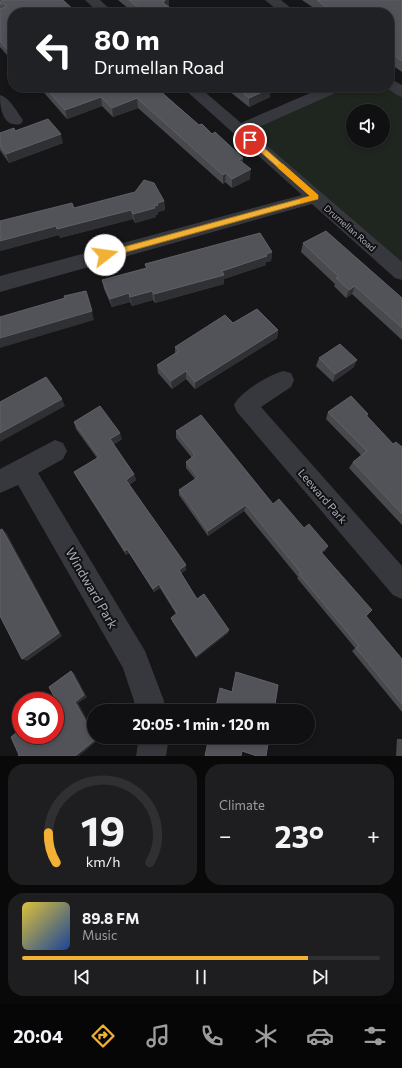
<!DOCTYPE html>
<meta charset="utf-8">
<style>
body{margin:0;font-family:Commissioner,sans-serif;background:#1e1e20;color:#f1f3f6;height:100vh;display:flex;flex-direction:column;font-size:15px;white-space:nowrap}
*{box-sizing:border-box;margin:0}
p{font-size:13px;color:#9c9d9f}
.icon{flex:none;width:22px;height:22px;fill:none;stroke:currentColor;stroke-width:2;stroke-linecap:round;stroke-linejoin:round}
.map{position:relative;height:756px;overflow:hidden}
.drawer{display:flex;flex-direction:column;gap:8px;padding:8px;background:#09090a;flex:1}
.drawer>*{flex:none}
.banner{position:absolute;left:8px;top:8px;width:386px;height:84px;border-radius:16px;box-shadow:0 2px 6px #0003,0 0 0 1px #303032;background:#202124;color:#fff;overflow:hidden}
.fabs{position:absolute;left:346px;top:104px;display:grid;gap:8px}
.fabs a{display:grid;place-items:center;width:44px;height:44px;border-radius:50%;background:#101012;box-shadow:0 2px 6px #0003,0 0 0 1px #303032;font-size:20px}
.speed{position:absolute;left:12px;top:692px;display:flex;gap:8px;font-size:20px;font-weight:700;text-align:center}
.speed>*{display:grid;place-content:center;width:52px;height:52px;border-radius:50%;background:#101012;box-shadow:0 2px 6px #0003,0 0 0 1px #303032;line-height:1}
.speed .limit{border:6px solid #d22;background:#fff;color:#111}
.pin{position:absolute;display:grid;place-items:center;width:34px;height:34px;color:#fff;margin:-17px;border:2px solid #fff;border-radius:50%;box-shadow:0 1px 4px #0007}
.me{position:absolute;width:44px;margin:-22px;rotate:75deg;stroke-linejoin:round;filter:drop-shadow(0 0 3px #0008)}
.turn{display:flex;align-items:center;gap:14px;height:84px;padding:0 20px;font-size:18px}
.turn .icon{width:52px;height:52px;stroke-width:2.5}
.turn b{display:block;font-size:28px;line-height:34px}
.big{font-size:30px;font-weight:700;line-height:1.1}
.drawer .tile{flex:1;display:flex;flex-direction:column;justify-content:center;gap:6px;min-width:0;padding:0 14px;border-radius:16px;background:#1e1e20}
.drawer .dial{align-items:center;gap:0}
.dial svg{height:104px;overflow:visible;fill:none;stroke:#303032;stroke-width:7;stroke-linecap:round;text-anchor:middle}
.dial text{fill:#f1f3f6;stroke:none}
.song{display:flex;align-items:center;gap:12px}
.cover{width:48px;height:48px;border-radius:6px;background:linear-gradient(135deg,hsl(50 70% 55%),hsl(220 70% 35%))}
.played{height:4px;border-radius:2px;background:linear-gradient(90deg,#f2b134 80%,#303032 80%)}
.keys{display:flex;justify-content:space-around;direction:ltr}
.heat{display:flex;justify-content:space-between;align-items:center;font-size:22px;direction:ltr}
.drawer .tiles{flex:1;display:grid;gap:8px;grid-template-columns:1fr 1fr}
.tile:last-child{grid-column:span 2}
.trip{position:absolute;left:87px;top:704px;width:228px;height:40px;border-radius:20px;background:#101012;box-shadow:0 2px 6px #0003,0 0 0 1px #303032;font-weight:700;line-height:40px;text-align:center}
.tabs{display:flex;height:64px;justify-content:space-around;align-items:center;background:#060607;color:#9c9d9f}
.tabs .icon{width:28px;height:28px}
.tabs .active{color:#f2b134}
.tabs b{font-size:18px;color:#f1f3f6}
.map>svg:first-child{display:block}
</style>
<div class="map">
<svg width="402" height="756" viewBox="0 0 402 756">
<rect width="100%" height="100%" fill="#161618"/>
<path fill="#1e261f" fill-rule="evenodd" d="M 337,87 L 389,87 L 402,92 L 402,273 L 239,130 ZM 353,111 L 383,111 L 383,141 L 353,141 Z"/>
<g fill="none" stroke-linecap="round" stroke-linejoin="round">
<g fill="#37383d" fill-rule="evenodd">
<polygon points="85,0 100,0 114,13 99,13"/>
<polygon points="265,0 281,0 297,13 281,13"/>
<polygon points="389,78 402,85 402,97 397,95 385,87 389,87"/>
<polygon points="182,87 199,87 241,123 324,87 345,87 342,90 250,131 402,262 402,280 395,278 312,204 0,292 0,276 302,195"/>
<path d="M 0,95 C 10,98 17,112 23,120 L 21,124 C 3,128 0,109 0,95 Z"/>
<path d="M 283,371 L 291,373 L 294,380 L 291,387 L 261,407 L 402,566 L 402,599 L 393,595 L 237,412 L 234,405 C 240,392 269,375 283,371 Z"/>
<polygon points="55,440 63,443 67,451 63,459 38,473 145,651 164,701 165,711 135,711 134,701 123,668 18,485 0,493 0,469"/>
<polygon points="139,737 169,737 166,756 136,756"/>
</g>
</g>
<g fill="#47494d">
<polygon points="5,0 13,13 13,62 0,47 0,1"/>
<polygon points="118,0 169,0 169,5 168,7 178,13 134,13"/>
<polygon points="302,0 402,0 402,72 389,63 389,13 321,13"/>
<polygon points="39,87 156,87 168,98 199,125 212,134 243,158 243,163 250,179 232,188 225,182 223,184 138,108 113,117 102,106 67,119"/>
<polygon points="224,87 270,87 270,97 249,107"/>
<polygon points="15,131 63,143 9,163 0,150 0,133"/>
<polygon points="164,201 165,210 158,212 158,215 156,215 156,217 135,223 133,219 60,238 59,235 0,251 74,208"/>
<polygon points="303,243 402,298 402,340 352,294 346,298 334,286 335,284 301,252"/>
<polygon points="272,252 271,261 266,262 266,265 224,279 224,284 155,303 153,300 132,306 130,302 112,307 104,289 102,280 146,268 145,264"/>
<polygon points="233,323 278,330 277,338 195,389 186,379 172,389 158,373 157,365 175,353 175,347"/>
<polygon points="319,358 354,367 333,382 316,366"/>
<polygon points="328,412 368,414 367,417 393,444 402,447 402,525 349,468 353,462 361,455 326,419"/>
<polygon points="74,422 122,439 113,445 134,474 136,480 129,485 186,570 181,573 197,599 228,633 196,658 172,621 171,618 176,614 160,588 154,592 129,553 126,555 77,478 74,472 97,458 76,429"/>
<polygon points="176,431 273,504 328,546 325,551 322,553 366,616 402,659 402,712 352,651 355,648 297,578 298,577 244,511 208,536 179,495 179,490 195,479 186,468 186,462 192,458 176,438"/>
<polygon points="397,739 402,739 402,756 396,756"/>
</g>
<g fill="#2f3033">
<polygon points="165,0 169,0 169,5 163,13 163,3"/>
<polygon points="271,88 270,97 249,107 249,98"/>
<polygon points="101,97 102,106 67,119 65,110"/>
<polygon points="137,98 138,108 113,117 112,108"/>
<polygon points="61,134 63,143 9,163 6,154"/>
<polygon points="243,158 242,167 239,160"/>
<polygon points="251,169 250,179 232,188 232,179"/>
<polygon points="226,173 225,182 223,184 223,175"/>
<polygon points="164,201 165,210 158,212 158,215 156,215 156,217 135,223 133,214 154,206 157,203"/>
<polygon points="131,210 133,219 60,238 57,229"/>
<polygon points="56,226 59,235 0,251 0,241"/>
<polygon points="272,252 271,261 266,262 266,265 224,279 224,284 155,303 154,294 222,271"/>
<polygon points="355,286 352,294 346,298 349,290"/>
<polygon points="152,291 153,300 132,306 130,297"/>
<polygon points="129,293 130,302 112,307 110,299"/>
<polygon points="92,311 94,320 0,348 0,338"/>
<polygon points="278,330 277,338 195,389 195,382"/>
<polygon points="357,360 354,367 333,382 335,374"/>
<polygon points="186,371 186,379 172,389 171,381"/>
<polygon points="62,399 65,406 0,442 0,433"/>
<polygon points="120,433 122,439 111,446 110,439"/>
<polygon points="134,474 136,480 127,486 126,480"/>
<polygon points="246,505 244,511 208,536 208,531"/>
<polygon points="2,529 7,534 62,636 27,661 22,659"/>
<polygon points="328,546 325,551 318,556 321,552"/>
<polygon points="127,549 129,553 126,555 125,551"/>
<polygon points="186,565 186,570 179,575 179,570"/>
<polygon points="159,584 160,588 154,592 153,589"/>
<polygon points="229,630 228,633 196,658 196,656"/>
<polygon points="71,671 74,673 87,697 78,703 94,732 94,736 75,702"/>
<polygon points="94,737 97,737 98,740 79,756 75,756"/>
</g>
<g fill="#525359" stroke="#5f6168">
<polygon points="5,0 63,0 77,13 13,13 13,56 0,41 0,9 6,7 5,4 0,4 0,1"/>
<polygon points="129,0 165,0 163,3 178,13 145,13"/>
<polygon points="317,0 402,0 402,61 389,51 389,13 332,13 323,8 326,7"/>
<polygon points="45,87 156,87 168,98 199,125 202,124 212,134 215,132 243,158 239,160 251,169 232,179 226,173 223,175 137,98 112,108 101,97 65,110"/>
<polygon points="236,87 270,87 271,88 249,98"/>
<polygon points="48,119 61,134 6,154 0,145 0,133 14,128 15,131"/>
<polygon points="144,180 154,183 164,201 157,203 158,205 154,206 155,208 133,214 131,210 57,229 56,226 0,241 0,221 72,203 74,208 135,192"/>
<polygon points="326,231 402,298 402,328 355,286 349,290 336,278 339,277 303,243"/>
<polygon points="260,233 272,252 266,254 267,256 222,271 224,275 154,294 152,291 130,297 129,293 110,299 102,280 147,268 145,264"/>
<polygon points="86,291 92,311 0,338 0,317 65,298 64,296"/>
<polygon points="257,309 278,330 195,382 186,371 171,381 157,365 179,351 175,347 225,315 233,323"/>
<polygon points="340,344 357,360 335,374 319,358"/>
<polygon points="46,377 62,399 0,433 0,402"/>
<polygon points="351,396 368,414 366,415 393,444 396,442 402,447 402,514 353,462 367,451 328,412"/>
<polygon points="100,406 120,433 110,439 134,474 126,480 186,565 179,570 197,599 204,594 229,630 196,656 171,618 177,613 159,584 153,589 127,549 125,551 74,472 99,457 74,422"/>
<polygon points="201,415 273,504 279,499 304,528 309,524 328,546 321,552 372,610 366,616 402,659 402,704 356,648 359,646 299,574 301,573 246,505 208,531 179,490 198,477 186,462 195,455 176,431"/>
<polygon points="2,529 59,633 22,659 0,616 0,530"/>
<polygon points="71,671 84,695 75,702 96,739 75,756 18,756 19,755 11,737 21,729 21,735 55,735 55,703 57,702 49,687"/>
<polygon points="236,672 278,685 274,711 215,711 220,688 232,692"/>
<polygon points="209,737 269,737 266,756 257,756 242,751 241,756 205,756"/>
</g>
<polygon fill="#f2b134" stroke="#9d7322" points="248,138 253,138 318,195 318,199 105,258 102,257 102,253 105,252 310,196 248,141"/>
<polygon fill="#f59e0b" points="278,164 283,164 318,195 318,199 300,203 300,199 310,196 278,168"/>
<g text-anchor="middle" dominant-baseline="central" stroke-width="4" stroke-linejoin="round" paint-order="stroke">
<g font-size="9" fill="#a8adb8" stroke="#111113">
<text transform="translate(350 228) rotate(41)">Drumellan Road</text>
</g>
<g font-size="11" fill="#a8adb8" stroke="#111113">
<text transform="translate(323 496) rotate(49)">Leeward Park</text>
</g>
<g font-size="13" fill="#a8adb8" stroke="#111113">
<text transform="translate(92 588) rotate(60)">Windward Park</text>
</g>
</g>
</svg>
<div class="fabs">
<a><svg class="icon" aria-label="sound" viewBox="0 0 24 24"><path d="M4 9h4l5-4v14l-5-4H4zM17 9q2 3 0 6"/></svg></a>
</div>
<div class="speed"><div class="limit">30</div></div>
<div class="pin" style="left:250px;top:140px;background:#d93025"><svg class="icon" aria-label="arrive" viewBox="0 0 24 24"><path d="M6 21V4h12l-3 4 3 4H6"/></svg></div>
<svg class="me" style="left:105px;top:255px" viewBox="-20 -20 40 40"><circle r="19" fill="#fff"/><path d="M0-13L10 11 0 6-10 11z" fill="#f2b134"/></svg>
<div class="trip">20:05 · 1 min · 120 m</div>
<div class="banner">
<div class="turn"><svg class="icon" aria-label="left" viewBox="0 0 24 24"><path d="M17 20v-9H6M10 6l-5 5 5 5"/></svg><div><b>80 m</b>Drumellan Road</div></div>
</div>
</div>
<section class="drawer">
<div class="tiles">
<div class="tile dial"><svg viewBox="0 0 100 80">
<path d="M14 69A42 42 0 1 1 86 69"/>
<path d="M14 69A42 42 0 0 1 8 46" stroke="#f2b134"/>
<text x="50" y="56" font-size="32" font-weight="700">19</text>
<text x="50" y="72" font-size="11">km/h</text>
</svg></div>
<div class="tile"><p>Climate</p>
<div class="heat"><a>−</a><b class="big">23°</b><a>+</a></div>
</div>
<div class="tile">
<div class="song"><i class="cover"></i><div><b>89.8 FM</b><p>Music</p></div></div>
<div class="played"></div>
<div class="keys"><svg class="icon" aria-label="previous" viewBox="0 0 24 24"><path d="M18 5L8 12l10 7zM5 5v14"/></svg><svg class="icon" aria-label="pause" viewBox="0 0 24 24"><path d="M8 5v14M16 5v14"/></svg><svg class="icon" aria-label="next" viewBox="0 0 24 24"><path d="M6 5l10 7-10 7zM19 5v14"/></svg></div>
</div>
</div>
</section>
<nav class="tabs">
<b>20:04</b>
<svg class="icon active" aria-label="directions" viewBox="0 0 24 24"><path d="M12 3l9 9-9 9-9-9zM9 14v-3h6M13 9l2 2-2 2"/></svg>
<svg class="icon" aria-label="music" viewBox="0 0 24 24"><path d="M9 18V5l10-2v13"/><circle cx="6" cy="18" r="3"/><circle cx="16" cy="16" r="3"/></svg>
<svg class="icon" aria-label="phone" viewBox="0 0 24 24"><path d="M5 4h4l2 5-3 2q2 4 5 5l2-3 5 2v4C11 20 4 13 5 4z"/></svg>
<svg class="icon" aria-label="climate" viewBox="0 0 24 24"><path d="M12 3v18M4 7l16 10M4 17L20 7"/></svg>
<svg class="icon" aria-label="car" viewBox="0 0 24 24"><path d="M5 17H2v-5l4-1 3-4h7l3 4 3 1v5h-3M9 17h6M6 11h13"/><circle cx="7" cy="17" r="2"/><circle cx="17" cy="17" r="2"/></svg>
<svg class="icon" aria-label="filters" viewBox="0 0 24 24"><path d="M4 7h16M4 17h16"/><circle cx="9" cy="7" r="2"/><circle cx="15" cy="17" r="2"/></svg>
</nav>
